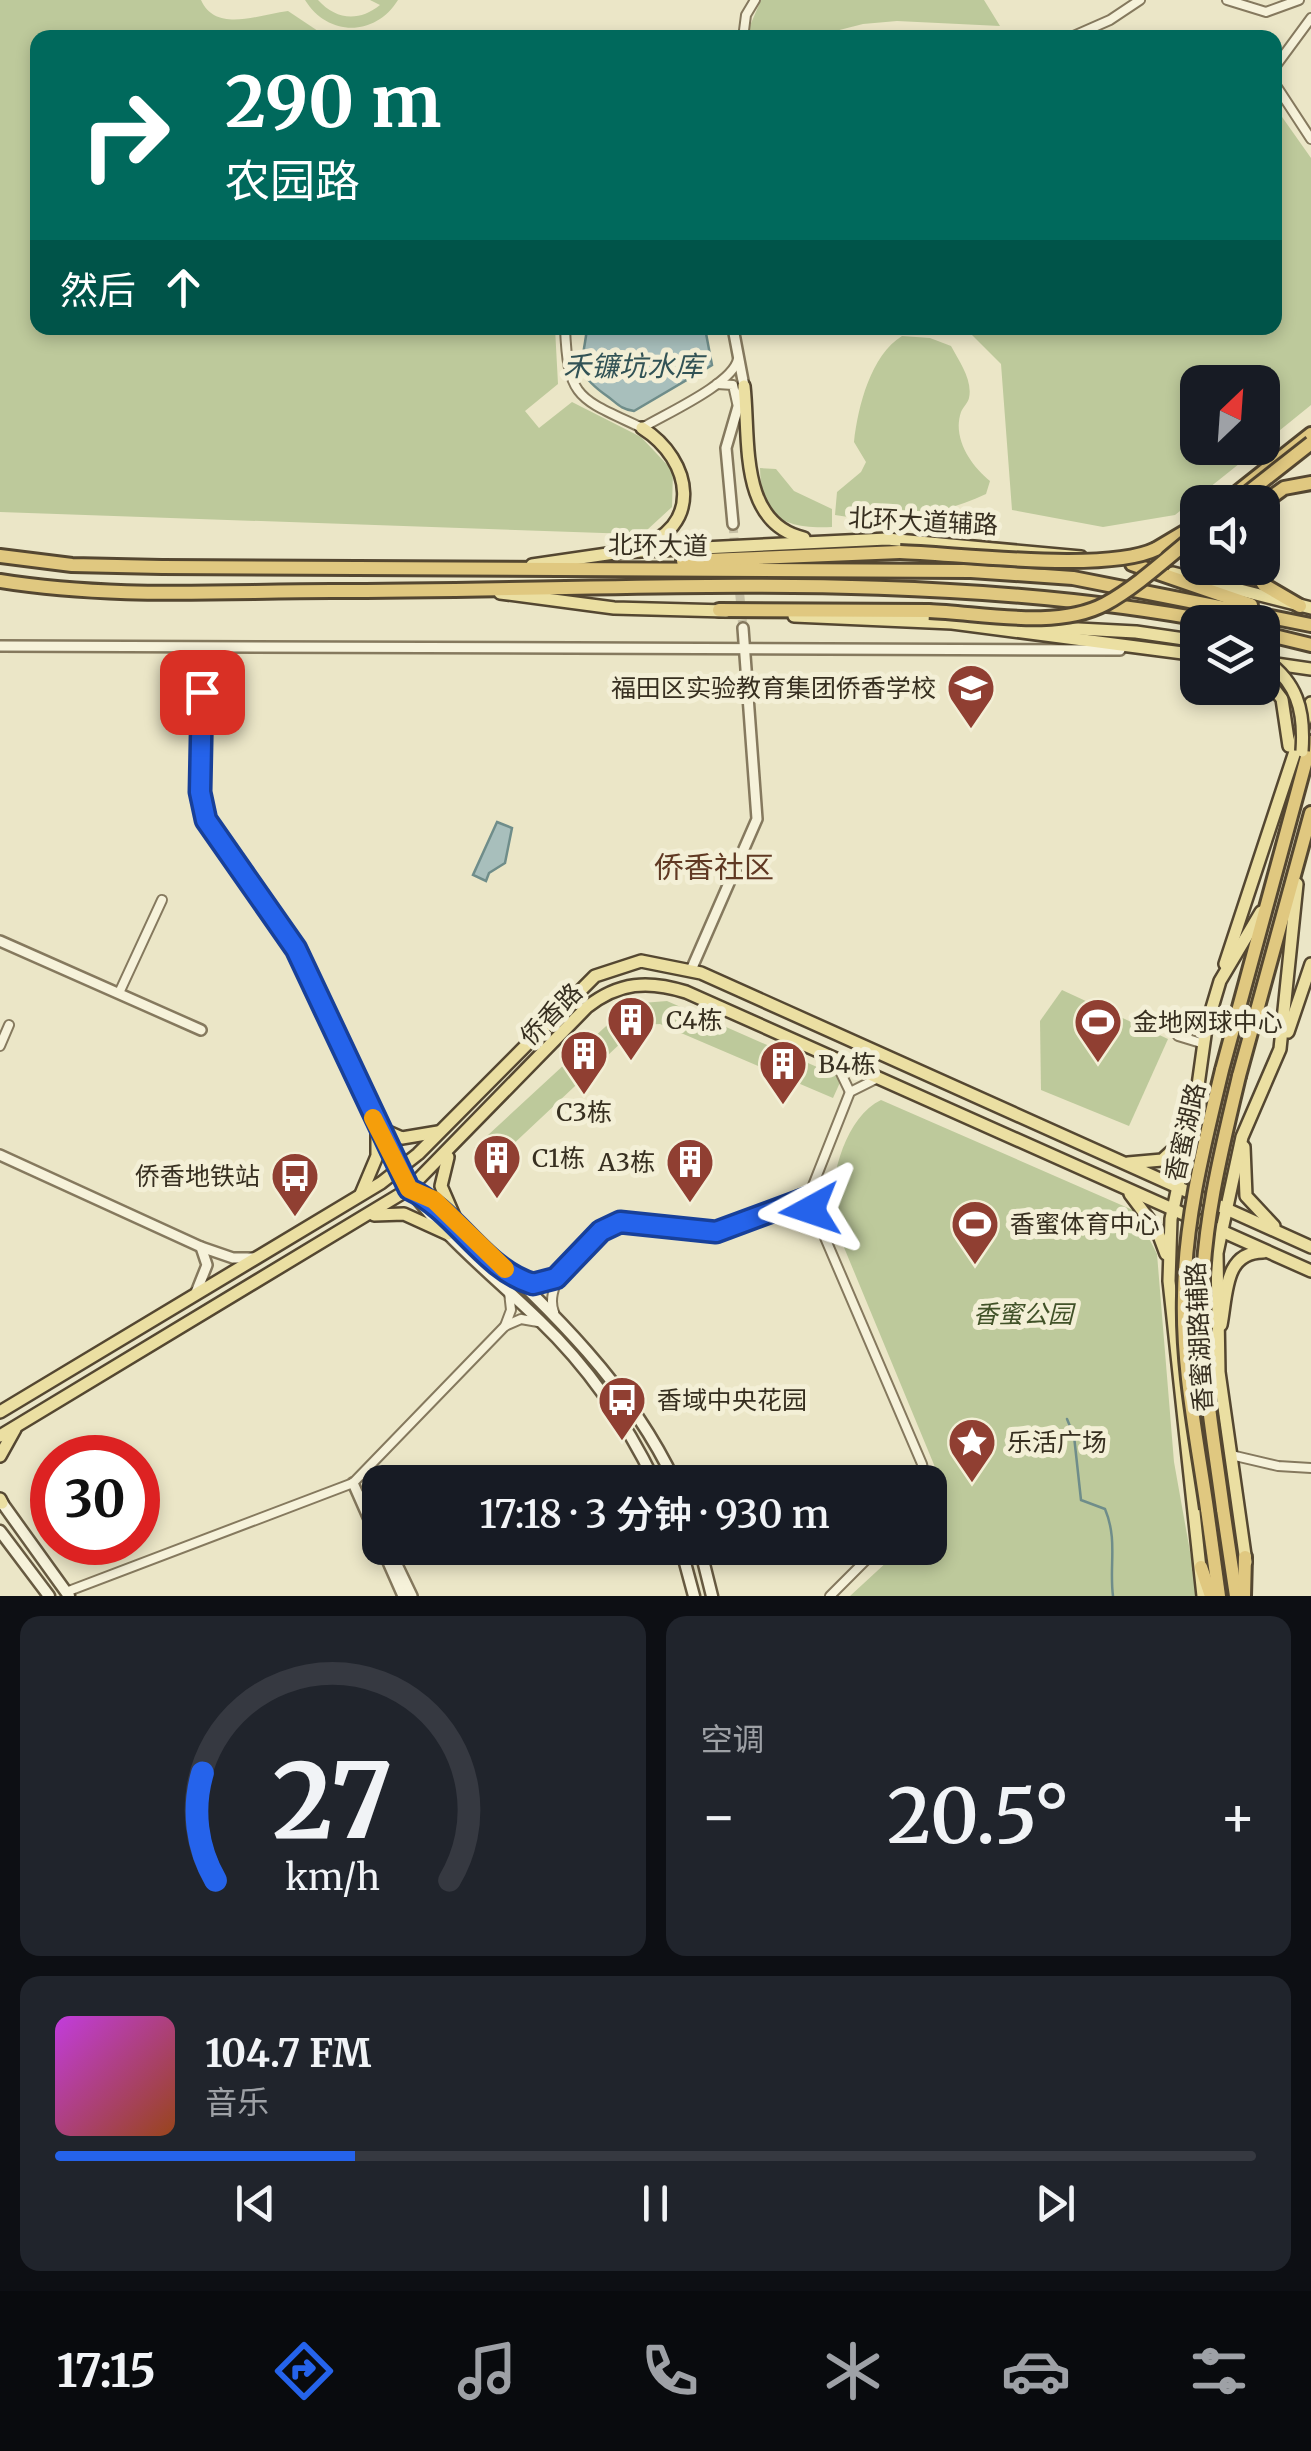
<!DOCTYPE html>
<html lang="zh">
<meta charset="utf-8">
<style>
body{margin:0;font-family:Merriweather,"Noto Sans SC",serif;background:#20242c;color:#f1f3f6;height:100vh;display:flex;flex-direction:column;font-size:38px;white-space:nowrap}
*{box-sizing:border-box;margin:0}
p{font-size:32px;color:#9ea1a6}
.icon{flex:none;width:55px;height:55px;fill:none;stroke:currentColor;stroke-width:2;stroke-linecap:round;stroke-linejoin:round}
.map{position:relative;height:1596px;overflow:hidden}
.drawer{display:flex;flex-direction:column;gap:20px;padding:20px;background:#0d0f14;flex:1}
.drawer>*{flex:none}
.top-card{position:absolute;left:30px;top:30px;width:1252px;height:305px;border-radius:20px;box-shadow:0 5px 15px #0003;background:#00695c;color:#fff;overflow:hidden}
.needle{width:65px;rotate:25deg}
.fabs{position:absolute;left:1180px;top:365px;display:grid;gap:20px}
.fabs a{display:grid;place-items:center;width:100px;height:100px;border-radius:20px;background:#171b24;box-shadow:0 5px 15px #0003;font-size:50px}
.speed{position:absolute;left:30px;top:1435px;display:flex;gap:20px;font-size:50px;font-weight:700;text-align:center}
.speed>*{display:grid;place-content:center;width:130px;height:130px;border-radius:50%;background:#171b24;box-shadow:0 5px 15px #0003;line-height:1}
.speed .limit{border:15px solid #d22;background:#fff;color:#111}
.pin{position:absolute;display:grid;place-items:center;width:85px;height:85px;color:#fff;margin:-42px;border-radius:20px;box-shadow:0 5px 15px #0006}
.me{position:absolute;width:110px;margin:-55px;rotate:265deg;stroke-linejoin:round;filter:drop-shadow(0 0 8px #0008)}
.turn{display:flex;align-items:center;gap:35px;height:210px;padding:0 30px;font-size:45px}
.turn .icon{width:130px;height:130px;stroke-width:2.5}
.turn b{display:block;font-size:70px;line-height:85px}
.then{display:flex;align-items:center;height:95px;padding:0 30px;background:#0003;gap:20px;font-size:38px}
.big{font-size:75px;font-weight:600;line-height:1.1}
.drawer .card{flex:1;display:flex;flex-direction:column;justify-content:center;gap:15px;min-width:0;padding:0 35px;border-radius:20px;background:#20242c}
.drawer .dial{align-items:center;gap:0}
.dial svg{height:260px;overflow:visible;fill:none;stroke:#363941;stroke-width:7;stroke-linecap:round;text-anchor:middle}
.dial text{fill:#f1f3f6;stroke:none}
.song{display:flex;align-items:center;gap:30px}
.cover{width:120px;height:120px;border-radius:15px;background:linear-gradient(135deg,hsl(290 70% 55%),hsl(20 70% 35%))}
.played{height:10px;border-radius:5px;background:linear-gradient(90deg,#2563eb 25%,#363941 25%)}
.keys{display:flex;justify-content:space-around;direction:ltr}
.heat{display:flex;justify-content:space-between;align-items:center;font-size:55px;direction:ltr}
.drawer .tiles{flex:1;display:grid;gap:20px;grid-template-columns:1fr 1fr}
.card:last-child{grid-column:span 2}
.trip{position:absolute;left:362px;top:1465px;width:585px;height:100px;border-radius:20px;background:#171b24;box-shadow:0 5px 15px #0003;font-weight:600;line-height:100px;text-align:center}
.tabs{display:flex;height:160px;justify-content:space-around;align-items:center;background:#090b0e;color:#9ea1a6}
.tabs .icon{width:70px;height:70px}
.tabs .selected{color:#2563eb}
.tabs b{font-size:45px;color:#f1f3f6}
.map>svg:first-child{display:block}
</style>
<div class="map">
<svg width="1311" height="1596" viewBox="0 0 1311 1596">
<rect width="100%" height="100%" fill="#ebe6c7"/>
<g fill="#bdc99b">
<path d="M 0,0 L 201,0 C 216,33 257,15 288,11 L 327,37 L 38,38 L 38,328 L 555,328 L 558,384 L 525,411 L 539,428 L 572,402 L 641,437 L 673,471 L 672,507 L 647,530 L 632,534 L 0,512 Z"/>
<path d="M 305,0 L 318,0 C 336,20 359,22 380,5 L 370,0 L 398,0 C 375,37 328,37 305,0 Z"/>
<polygon points="761,0 984,0 1000,26 897,21 863,24 812,37 751,37 749,28"/>
<polygon points="1275,107 1311,158 1311,405 1263,444 1262,382 1198,382 1198,448 1259,448 1175,515 1103,527 1012,510 1001,364 965,328 1275,328"/>
<path d="M 902,336 L 930,338 L 951,346 C 959,361 973,380 969,398 C 968,403 963,407 961,412 C 952,438 971,466 990,481 L 986,494 C 940,516 885,523 835,515 L 837,492 L 861,472 L 866,462 L 854,442 C 858,406 871,355 902,336 Z"/>
<path d="M 760,468 L 776,469 L 794,491 L 832,509 L 832,527 C 786,529 761,519 760,468 Z"/>
<polygon points="1062,990 1168,1039 1129,1126 1041,1090 1040,1021"/>
<polygon points="667,1001 842,1078 833,1098 660,1024 640,1025 493,1163 474,1148 630,1004"/>
<path d="M 881,1100 L 1135,1211 L 1157,1254 L 1174,1462 L 1198,1596 L 850,1596 L 902,1548 L 930,1548 L 930,1519 L 942,1484 L 831,1216 C 830,1178 845,1117 881,1100 Z"/>
</g>
<g fill="#a8bfbc" stroke="#6f8d8a" stroke-width="2.5">
<path d="M 587,328 L 705,328 L 712,365 L 634,411 C 620,409 617,403 607,396 C 572,371 583,366 587,328 Z"/>
<polygon points="497,822 512,828 505,863 489,873 486,881 473,875"/>
</g>
<g fill="none" stroke-linecap="round" stroke-linejoin="round">
<path stroke="#6f8d8a" stroke-width="2.5" d="M 1067,1419 L 1074,1436 L 1081,1500 L 1105,1509 C 1118,1540 1109,1566 1113,1596"/>
<g stroke="#c7c1a6" stroke-width="9" stroke-dasharray="9 4.5" stroke-linecap="butt">
<polyline points="733,524 735,551"/>
<polyline points="737,566 743,628"/>
</g>
<g stroke="#85795e" stroke-width="12">
<g id="minor">
<polyline points="1227,0 1266,12 1299,0"/>
<polyline points="743,38 746,15 755,0"/>
<polyline points="1069,38 1110,20 1140,0"/>
<polyline points="1275,67 1311,18"/>
<polyline points="1275,84 1311,139"/>
<path d="M 565,328 C 568,400 579,398 642,428 C 665,414 733,384 738,359"/>
<polyline points="717,384 733,385 737,403"/>
<polyline points="119,993 162,900"/>
<polyline points="1178,1036 1201,1043"/>
<polyline points="0,1046 9,1025"/>
<polyline points="835,1061 850,1092"/>
<polyline points="878,1078 850,1092 808,1198 922,1464 926,1482"/>
<polyline points="518,1278 533,1284 556,1277"/>
<path d="M 554,1312 C 541,1280 595,1225 627,1221 L 716,1232 L 808,1198"/>
<polyline points="505,1326 511,1310 509,1292"/>
<polyline points="1231,1455 1278,1466 1311,1468"/>
<polyline points="66,1592 353,1483 505,1326 521,1319 538,1322"/>
<polyline points="830,1596 878,1548"/>
</g>
</g>
<g stroke="#85795e" stroke-width="14">
<g id="tertiary">
<polyline points="733,524 726,448 744,386 733,328"/>
<polyline points="0,646 1120,650"/>
<polyline points="203,648 200,792 206,820 297,949 398,1171"/>
<polyline points="0,941 201,1030"/>
<polyline points="691,970 757,819 743,628"/>
<polyline points="0,1155 201,1247 233,1258 255,1258"/>
<polyline points="195,1295 207,1265 201,1247"/>
<polyline points="353,1483 403,1596"/>
<polyline points="362,1496 380,1528"/>
<polyline points="389,1548 412,1596"/>
</g>
</g>
<g stroke="#675a41" stroke-width="15">
<g id="secondary">
<path d="M 398,1171 C 434,1230 491,1273 540,1321 C 588,1367 626,1422 655,1482"/>
<path d="M 410,1190 L 434,1200 C 524,1287 621,1367 675,1482"/>
<polyline points="0,1500 69,1596"/>
<polyline points="0,1531 49,1596"/>
<polyline points="681,1548 694,1596"/>
<polyline points="700,1548 712,1596"/>
</g>
</g>
<g stroke="#544731" stroke-width="16">
<g id="primary">
<path d="M 744,386 C 750,439 738,523 804,538"/>
<path d="M 636,548 C 704,529 693,460 642,428"/>
<polyline points="532,565 621,552 887,539 1081,557"/>
<polyline points="1173,573 1311,608"/>
<polyline points="500,593 614,608 726,611"/>
<polyline points="794,616 952,623 1198,655"/>
<polyline points="1021,626 1136,632 1198,641"/>
<polyline points="1262,662 1311,669"/>
<polyline points="1262,673 1282,699 1289,746"/>
<polyline points="1225,964 1311,703"/>
<polyline points="1288,1032 1311,964"/>
<polyline points="377,1127 402,1138 438,1132"/>
<polyline points="1244,1147 1246,1196 1274,1226"/>
<polyline points="448,1157 441,1186 457,1223"/>
<polyline points="1128,1163 1162,1160 1185,1139"/>
<polyline points="361,1194 377,1156 377,1127"/>
<polyline points="1130,1194 1157,1230 1166,1254"/>
<polyline points="374,1215 404,1214 448,1234"/>
<path d="M 1221,1325 C 1227,1294 1224,1252 1263,1252"/>
<polyline points="0,1412 381,1183 418,1154 595,976 641,961 701,973 1311,1247"/>
<path d="M 0,1436 L 409,1189 L 587,1007 C 619,982 648,980 686,992 L 1311,1271"/>
<polyline points="0,1456 15,1429"/>
<polyline points="0,1499 2,1503"/>
<polyline points="1246,1562 1219,1372 1217,1253 1242,1137 1280,1049 1297,884"/>
<polyline points="1203,1596 1169,1281 1171,1219 1195,1107 1206,1028 1220,981 1261,912"/>
</g>
</g>
<g stroke="#544731" stroke-width="18">
<g id="trunk">
<polyline points="1225,502 1311,434"/>
<polyline points="1262,504 1284,488 1311,483"/>
<polyline points="1156,549 1198,524"/>
<polyline points="0,556 72,565 162,567 971,571 1073,578 1311,625"/>
<polyline points="683,561 900,552"/>
<polyline points="1132,564 1251,605"/>
<polyline points="1253,568 1264,585 1300,606"/>
<path d="M 0,581 C 109,599 222,591 332,591 C 626,591 926,567 1216,622"/>
<polyline points="719,610 929,611"/>
<polyline points="1262,633 1311,645"/>
<polyline points="1222,1070 1311,742"/>
<polyline points="1239,1076 1311,813"/>
<polyline points="1207,1509 1219,1596"/>
<polyline points="1223,1509 1236,1596"/>
<polyline points="1201,1567 1211,1596"/>
<polyline points="1244,1596 1245,1557"/>
</g>
</g>
<use href="#minor" stroke="#f6f2da" stroke-width="8"/>
<use href="#tertiary" stroke="#f6f2da" stroke-width="9"/>
<use href="#secondary" stroke="#f6f2da" stroke-width="10"/>
<use href="#primary" stroke="#ebdfa2" stroke-width="11"/>
<use href="#trunk" stroke="#e0c880" stroke-width="12"/>
<g stroke="#544731" stroke-width="16" stroke-linecap="butt">
<path id="primary-bridge" d="M 1262,658 C 1297,681 1305,710 1302,751"/>
</g>
<g stroke="#544731" stroke-width="18" stroke-linecap="butt">
<g id="trunk-bridge">
<polyline points="1236,502 1311,443"/>
<path d="M 900,552 C 961,554 1107,573 1156,549"/>
<path d="M 929,611 C 982,613 1056,630 1105,604 C 1138,586 1168,557 1198,533"/>
<path d="M 1207,1509 C 1197,1439 1182,1368 1184,1296 C 1185,1219 1204,1145 1222,1070"/>
<path d="M 1223,1509 C 1214,1441 1201,1371 1202,1302 C 1203,1224 1221,1151 1239,1076"/>
</g>
</g>
<use href="#primary-bridge" stroke="#ebdfa2" stroke-width="11"/>
<use href="#trunk-bridge" stroke="#e0c880" stroke-width="12"/>
</g>
<g fill="none" stroke-linecap="round" stroke-linejoin="round">
<g stroke="#184099" stroke-width="25">
<path id="route" d="M 202,692 L 200,792 L 206,820 L 296,949 L 409,1189 C 456,1211 484,1270 533,1284 L 556,1278 L 601,1231 L 620,1222 L 716,1232 L 808,1198 L 810,1210"/>
</g>
<use href="#route" stroke="#2563eb" stroke-width="18"/>
<polyline stroke="#f59e0b" stroke-width="18" points="373,1118 409,1189 434,1200 505,1269"/>
</g>
<defs>
<g id="school-pin" transform="scale(2.5)"><path d="M0 17L-7.5 6A9.5 9.5 0 1 1 7.5 6Z" fill="#903f32" stroke="#f3efd6"/><path d="M0-5L7-2L0 1L-7-2ZM-4 1L0 2.5L4 1V4Q0 6-4 4Z" fill="#fff"/></g>
<g id="building-pin" transform="scale(2.5)"><path d="M0 17L-7.5 6A9.5 9.5 0 1 1 7.5 6Z" fill="#903f32" stroke="#f3efd6"/><path d="M-4-6H4V6H1V3H-1V6H-4ZM-2.5-4.3h1.7v1.8h-1.7ZM.8-4.3h1.7v1.8H.8ZM-2.5-1h1.7V.8h-1.7ZM.8-1h1.7V.8H.8Z" fill="#fff"/></g>
<g id="stadium-pin" transform="scale(2.5)"><path d="M0 17L-7.5 6A9.5 9.5 0 1 1 7.5 6Z" fill="#903f32" stroke="#f3efd6"/><path d="M0-5a6.5 5 0 1 0 0 10a6.5 5 0 1 0 0-10ZM-3.5-1.8h7v3.6h-7Z" fill="#fff"/></g>
<g id="bus-pin" transform="scale(2.5)"><path d="M0 17L-7.5 6A9.5 9.5 0 1 1 7.5 6Z" fill="#903f32" stroke="#f3efd6"/><path d="M-5-6H5V4H4V6H2V4H-2V6H-4V4H-5ZM-3.5-4V0h7V-4ZM-3.5 1.2v1.5H-2V1.2ZM2 1.2v1.5H3.5V1.2Z" fill="#fff"/></g>
<g id="sight-pin" transform="scale(2.5)"><path d="M0 17L-7.5 6A9.5 9.5 0 1 1 7.5 6Z" fill="#903f32" stroke="#f3efd6"/><path d="M0-6L1.8-2.2L6-1.7L2.9 1.2L3.7 5.4L0 3.3L-3.7 5.4L-2.9 1.2L-6-1.7L-1.8-2.2Z" fill="#fff"/></g>
</defs>
<g fill-rule="evenodd">
<use href="#school-pin" x="971" y="688"/>
<use href="#building-pin" x="631" y="1020"/>
<use href="#stadium-pin" x="1098" y="1022"/>
<use href="#building-pin" x="584" y="1054"/>
<use href="#building-pin" x="783" y="1064"/>
<use href="#building-pin" x="497" y="1158"/>
<use href="#building-pin" x="690" y="1162"/>
<use href="#bus-pin" x="295" y="1176"/>
<use href="#stadium-pin" x="975" y="1224"/>
<use href="#bus-pin" x="622" y="1400"/>
<use href="#sight-pin" x="972" y="1442"/>
</g>
<g text-anchor="middle" dominant-baseline="central" stroke-width="10" stroke-linejoin="round" paint-order="stroke">
<g font-size="25" fill="#372f20" stroke="#f3efd6">
<text transform="translate(923 521) rotate(3)">北环大道辅路</text>
<text transform="translate(658 545) rotate(1)">北环大道</text>
<text transform="translate(551 1014) rotate(-45)">侨香路</text>
<text transform="translate(1185 1132) rotate(-77)">香蜜湖路</text>
<text transform="translate(1199 1337) rotate(-93)">香蜜湖路辅路</text>
</g>
<g font-size="25" fill="#372f20" stroke="#f3efd6" text-anchor="start">
<text x="936" y="688" text-anchor="end">福田区实验教育集团侨香学校</text>
<text x="666" y="1020">C4栋</text>
<text x="1133" y="1022">金地网球中心</text>
<text x="818" y="1064">B4栋</text>
<text x="584" y="1112" text-anchor="middle">C3栋</text>
<text x="532" y="1158">C1栋</text>
<text x="655" y="1162" text-anchor="end">A3栋</text>
<text x="260" y="1176" text-anchor="end">侨香地铁站</text>
<text x="1010" y="1224">香蜜体育中心</text>
<text x="657" y="1400">香域中央花园</text>
<text x="1007" y="1442">乐活广场</text>
</g>
<g font-size="25" font-style="italic" fill="#415228" stroke="#f3efd6">
<text x="1023" y="1314">香蜜公园</text>
</g>
<g font-size="28" font-style="italic" fill="#315255" stroke="#f3efd6">
<text x="633" y="366">禾镰坑水库</text>
</g>
<g font-size="30" fill="#603923" stroke="#f3efd6">
<text x="714" y="867">侨香社区</text>
</g>
</g>
</svg>
<div class="fabs">
<a><svg class="needle" viewBox="-14 -14 28 28"><path d="M0-13l5 13h-10z" fill="#e53935"/><path d="M0 13l5-13h-10z" fill="#9ea1a6"/></svg></a>
<a><svg class="icon" aria-label="sound" viewBox="0 0 24 24"><path d="M4 9h4l5-4v14l-5-4H4zM17 9q2 3 0 6"/></svg></a>
<a><svg class="icon" aria-label="layers" viewBox="0 0 24 24"><path d="M12 4l9 5-9 5-9-5zM3 14l9 5 9-5"/></svg></a>
</div>
<div class="speed"><div class="limit">30</div></div>
<div class="pin" style="left:202px;top:692px;background:#d93025"><svg class="icon" aria-label="arrive" viewBox="0 0 24 24"><path d="M6 21V4h12l-3 4 3 4H6"/></svg></div>
<svg class="me" style="left:810px;top:1210px" viewBox="-20 -20 40 40"><path d="M0-17L14 15 0 8-14 15z" fill="#2563eb" stroke="#fff" stroke-width="4"/></svg>
<div class="trip">17:18 · 3 分钟 · 930 m</div>
<div class="top-card">
<div class="turn"><svg class="icon" aria-label="right" viewBox="0 0 24 24"><path d="M7 20v-9h11M14 6l5 5-5 5"/></svg><div><b>290 m</b>农园路</div></div>
<div class="then">然后<svg class="icon" aria-label="ahead" viewBox="0 0 24 24"><path d="M12 20V5M6 11l6-6 6 6"/></svg></div>
</div>
</div>
<section class="drawer">
<div class="tiles">
<div class="card dial"><svg viewBox="0 0 100 80">
<path d="M14 69A42 42 0 1 1 86 69"/>
<path d="M14 69A42 42 0 0 1 10 36" stroke="#2563eb"/>
<text x="50" y="56" font-size="32" font-weight="700">27</text>
<text x="50" y="72" font-size="11">km/h</text>
</svg></div>
<div class="card"><p>空调</p>
<div class="heat"><a>−</a><b class="big">20.5°</b><a>+</a></div>
</div>
<div class="card">
<div class="song"><i class="cover"></i><div><b>104.7 FM</b><p>音乐</p></div></div>
<div class="played"></div>
<div class="keys"><svg class="icon" aria-label="previous" viewBox="0 0 24 24"><path d="M18 5L8 12l10 7zM5 5v14"/></svg><svg class="icon" aria-label="pause" viewBox="0 0 24 24"><path d="M8 5v14M16 5v14"/></svg><svg class="icon" aria-label="next" viewBox="0 0 24 24"><path d="M6 5l10 7-10 7zM19 5v14"/></svg></div>
</div>
</div>
</section>
<nav class="tabs">
<b>17:15</b>
<svg class="icon selected" aria-label="directions" viewBox="0 0 24 24"><path d="M12 3l9 9-9 9-9-9zM9 14v-3h6M13 9l2 2-2 2"/></svg>
<svg class="icon" aria-label="music" viewBox="0 0 24 24"><path d="M9 18V5l10-2v13"/><circle cx="6" cy="18" r="3"/><circle cx="16" cy="16" r="3"/></svg>
<svg class="icon" aria-label="phone" viewBox="0 0 24 24"><path d="M5 4h4l2 5-3 2q2 4 5 5l2-3 5 2v4C11 20 4 13 5 4z"/></svg>
<svg class="icon" aria-label="climate" viewBox="0 0 24 24"><path d="M12 3v18M4 7l16 10M4 17L20 7"/></svg>
<svg class="icon" aria-label="car" viewBox="0 0 24 24"><path d="M5 17H2v-5l4-1 3-4h7l3 4 3 1v5h-3M9 17h6M6 11h13"/><circle cx="7" cy="17" r="2"/><circle cx="17" cy="17" r="2"/></svg>
<svg class="icon" aria-label="filters" viewBox="0 0 24 24"><path d="M4 7h16M4 17h16"/><circle cx="9" cy="7" r="2"/><circle cx="15" cy="17" r="2"/></svg>
</nav>
